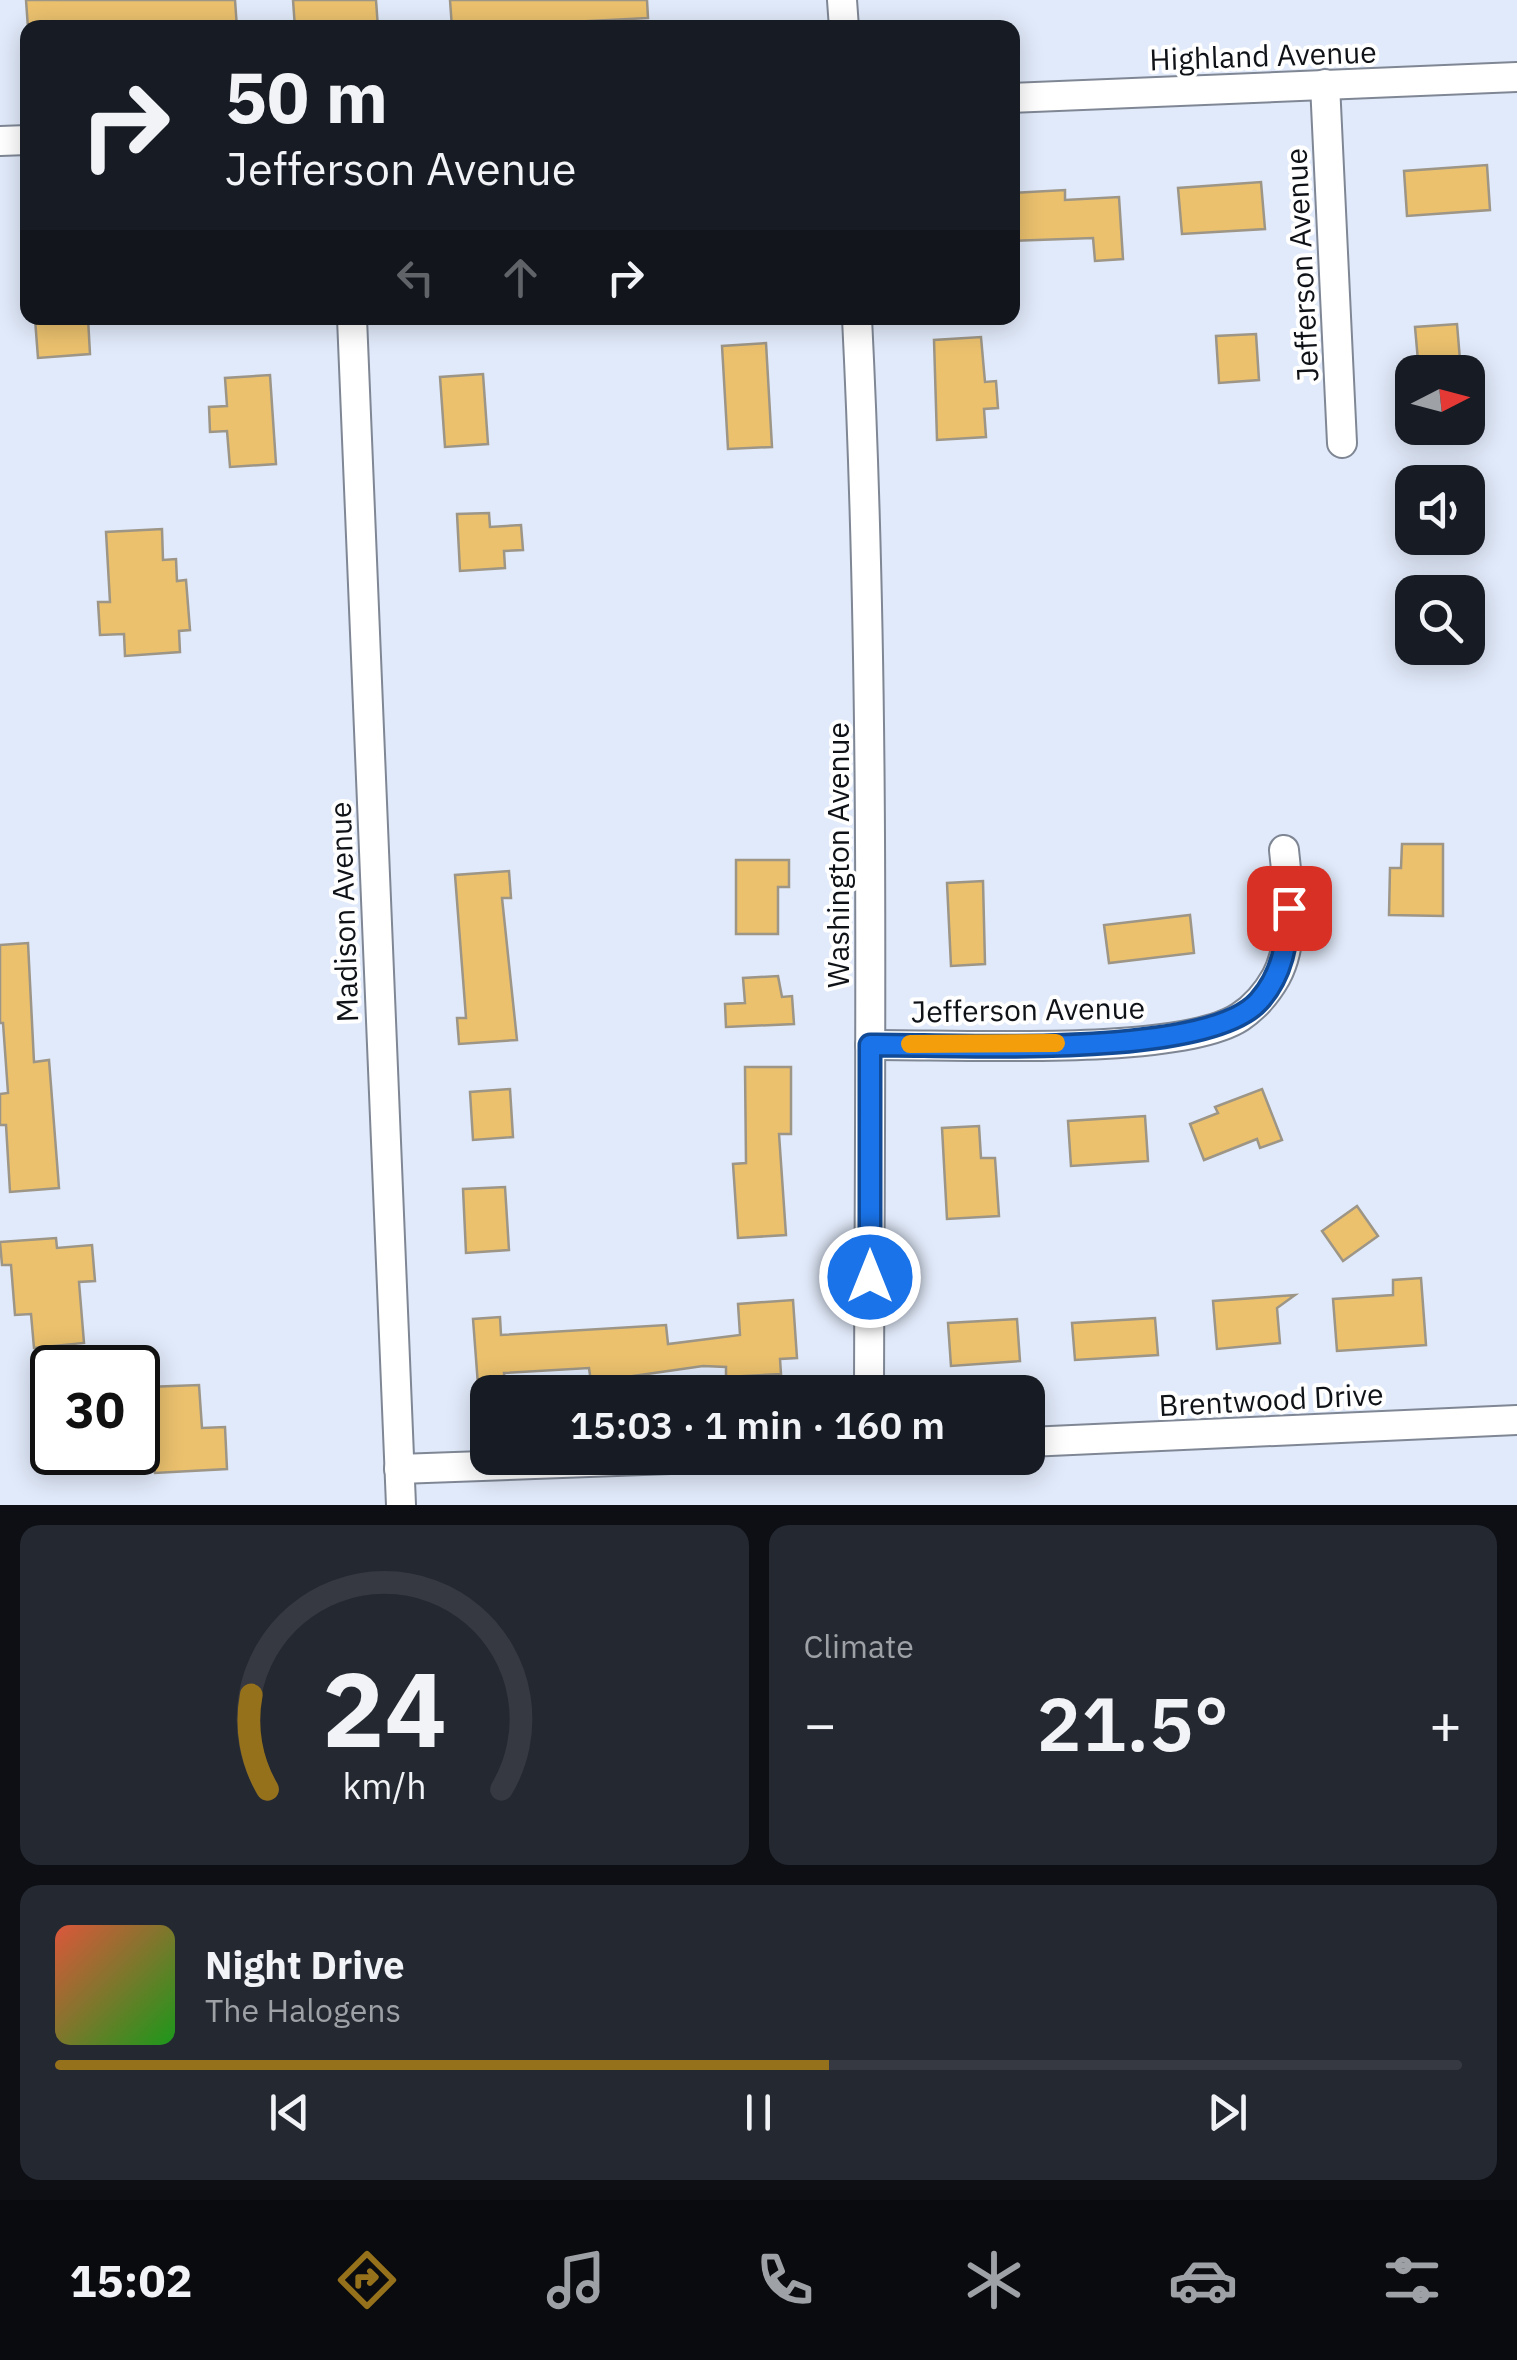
<!DOCTYPE html>
<meta charset="utf-8">
<style>
body{margin:0;font-family:"IBM Plex Sans",sans-serif;background:#242831;color:#f1f3f6;height:100vh;display:flex;flex-direction:column;font-size:38px;white-space:nowrap}
*{box-sizing:border-box;margin:0}
p{font-size:32px;color:#9ea1a6}
.icon{flex:none;width:55px;height:55px;fill:none;stroke:currentColor;stroke-width:2;stroke-linecap:round;stroke-linejoin:round}
.map{position:relative;height:1505px;overflow:hidden}
.panel{display:flex;flex-direction:column;gap:20px;padding:20px;background:#0d0f14;flex:1}
.panel>*{flex:none}
.hud{position:absolute;left:20px;top:20px;width:1000px;height:305px;border-radius:20px;box-shadow:0 5px 25px #0003;background:#171b24;color:#f1f3f6;overflow:hidden}
.needle{width:65px;rotate:84deg}
.buttons{position:absolute;left:1395px;top:355px;display:grid;gap:20px}
.buttons a{display:grid;place-items:center;width:90px;height:90px;border-radius:20px;background:#171b24;box-shadow:0 5px 25px #0003;font-size:50px}
.speed{position:absolute;left:30px;top:1345px;display:flex;gap:20px;font-size:50px;font-weight:700;text-align:center}
.speed>*{display:grid;place-content:center;width:130px;height:130px;border-radius:50%;background:#171b24;box-shadow:0 5px 25px #0003;line-height:1}
.speed .limit{border:5px solid #111;border-radius:15px;background:#fff;color:#111}
.pin{position:absolute;display:grid;place-items:center;width:85px;height:85px;color:#fff;margin:-42px;border-radius:20px;box-shadow:0 5px 15px #0006}
.me{position:absolute;width:110px;margin:-55px;rotate:0deg;stroke-linejoin:round;filter:drop-shadow(0 0 8px #0008)}
.turn{display:flex;align-items:center;gap:35px;height:210px;padding:0 40px;font-size:45px}
.turn .icon{width:130px;height:130px;stroke-width:2.5}
.turn b{display:block;font-size:70px;line-height:85px}
.lanes{display:flex;align-items:center;height:95px;padding:0 40px;background:#0003;justify-content:center;gap:50px;direction:ltr}
.lanes .off{opacity:.35}
.big{font-size:75px;font-weight:600;line-height:1.1}
.panel .tile{flex:1;display:flex;flex-direction:column;justify-content:center;gap:15px;min-width:0;padding:0 35px;border-radius:20px;background:#242831}
.panel .dial{align-items:center;gap:0}
.dial svg{height:260px;overflow:visible;fill:none;stroke:#363941;stroke-width:7;stroke-linecap:round;text-anchor:middle}
.dial text{fill:#f1f3f6;stroke:none}
.song{display:flex;align-items:center;gap:30px}
.cover{width:120px;height:120px;border-radius:15px;background:linear-gradient(135deg,hsl(10 70% 55%),hsl(120 70% 35%))}
.played{height:10px;border-radius:5px;background:linear-gradient(90deg,#96711b 55%,#363941 55%)}
.keys{display:flex;justify-content:space-around;direction:ltr}
.heat{display:flex;justify-content:space-between;align-items:center;font-size:55px;direction:ltr}
.panel .tiles{flex:1;display:grid;gap:20px;grid-template-columns:1fr 1fr}
.tile:last-child{grid-column:span 2}
.trip{position:absolute;left:470px;top:1375px;width:575px;height:100px;border-radius:20px;background:#171b24;box-shadow:0 5px 25px #0003;font-weight:600;line-height:100px;text-align:center}
.dock{display:flex;height:160px;justify-content:space-around;align-items:center;background:#090b0e;color:#9ea1a6}
.dock .icon{width:70px;height:70px}
.dock .active{color:#96711b}
.dock b{font-size:45px;color:#f1f3f6}
.map>svg:first-child{display:block}
</style>
<div class="map">
<svg width="1517" height="1505" viewBox="0 0 1517 1505">
<rect width="100%" height="100%" fill="#e1eafa"/>
<g fill="#ebc16e" stroke="#9d9586" stroke-width="2.5">
<polygon points="26,0 235,0 237,28 28,28"/>
<polygon points="293,0 376,0 378,28 295,28"/>
<polygon points="450,0 647,0 648,18 452,28"/>
<polygon points="1487,165 1490,210 1407,216 1404,171"/>
<polygon points="1261,182 1265,229 1182,234 1178,188"/>
<polygon points="1065,190 1065,200 1119,197 1123,259 1095,261 1093,238 1012,241 1012,193"/>
<polygon points="88,318 90,354 38,358 35,319"/>
<polygon points="1457,324 1461,372 1419,372 1415,327"/>
<polygon points="1256,334 1259,380 1219,383 1216,336"/>
<polygon points="981,337 985,382 996,381 998,408 984,409 986,437 937,440 934,340"/>
<polygon points="766,343 772,447 728,449 722,346"/>
<polygon points="483,374 488,444 445,447 440,377"/>
<polygon points="270,375 276,464 230,467 227,431 210,432 209,407 227,406 225,378"/>
<polygon points="489,513 490,527 521,525 523,550 504,551 505,568 460,571 457,514"/>
<polygon points="162,529 163,560 176,559 177,581 186,580 190,630 179,631 180,652 125,656 124,634 100,635 98,602 110,602 106,532"/>
<polygon points="1402,844 1443,844 1443,916 1389,915 1390,868 1401,868"/>
<polygon points="736,860 789,860 789,887 778,887 778,934 736,934"/>
<polygon points="509,871 511,898 502,898 517,1040 459,1044 457,1018 466,1018 455,875"/>
<polygon points="983,881 985,964 951,966 947,883"/>
<polygon points="1190,915 1194,953 1109,963 1104,925"/>
<polygon points="28,943 34,1062 49,1060 59,1188 10,1192 6,1125 0,1125 0,1094 8,1093 3,1023 0,1023 0,945"/>
<polygon points="778,976 782,997 792,996 794,1024 726,1027 725,1004 745,1003 743,978"/>
<polygon points="745,1067 791,1067 791,1134 779,1134 786,1235 738,1238 733,1164 746,1163"/>
<polygon points="510,1089 513,1137 473,1140 470,1092"/>
<polygon points="1262,1089 1282,1140 1260,1148 1257,1139 1204,1160 1190,1124 1218,1113 1215,1107"/>
<polygon points="1145,1116 1148,1161 1071,1166 1068,1121"/>
<polygon points="979,1126 981,1158 995,1158 999,1216 947,1219 942,1128"/>
<polygon points="505,1187 509,1250 466,1253 463,1189"/>
<polygon points="1357,1206 1378,1236 1343,1261 1322,1231"/>
<polygon points="56,1238 57,1248 92,1245 95,1281 79,1282 84,1343 34,1348 31,1314 15,1315 11,1265 2,1265 0,1242"/>
<polygon points="1421,1278 1426,1345 1337,1351 1333,1299 1393,1295 1393,1280"/>
<polygon points="1295,1295 1277,1308 1280,1343 1217,1349 1213,1301"/>
<polygon points="793,1300 797,1358 780,1359 781,1374 726,1377 726,1367 703,1366 591,1382 589,1368 504,1373 505,1383 478,1385 473,1319 500,1317 501,1335 666,1325 668,1344 740,1335 738,1304"/>
<polygon points="1155,1318 1158,1355 1075,1360 1072,1323"/>
<polygon points="1017,1319 1020,1361 951,1366 948,1323"/>
<polygon points="199,1385 202,1428 225,1427 227,1469 155,1473 154,1458 138,1458 138,1434 150,1434 147,1387"/>
</g>
<g fill="none" stroke-linecap="round" stroke-linejoin="round">
<g stroke="#7f8795" stroke-width="32">
<g id="street">
<polyline points="842,0 844,28"/>
<polyline points="1325,84 1342,443"/>
<polyline points="1012,98 1517,77"/>
<polyline points="0,141 28,140"/>
<polyline points="352,318 401,1505"/>
<path d="M 857,318 C 875,675 870,1034 869,1392"/>
<path d="M 870,1045 C 951,1044 1179,1057 1240,1017 C 1255,1007 1267,993 1276,977 C 1296,940 1288,890 1284,850"/>
<polyline points="1028,1442 1517,1420"/>
<polyline points="399,1469 698,1458"/>
</g>
</g>
<use href="#street" stroke="#fff" stroke-width="28"/>
</g>
<g fill="none" stroke-linecap="round" stroke-linejoin="round">
<g stroke="#114b97" stroke-width="25">
<path id="route" d="M 870,1277 L 870,1045 C 953,1044 1206,1060 1259,1001 C 1283,974 1287,943 1289,908"/>
</g>
<use href="#route" stroke="#1a73e8" stroke-width="18"/>
<polyline stroke="#f59e0b" stroke-width="18" points="910,1044 1056,1043"/>
</g>
<g text-anchor="middle" dominant-baseline="central" stroke-width="8" stroke-linejoin="round" paint-order="stroke">
<g font-size="30" fill="#0f1217" stroke="#fff">
<text transform="translate(1263 55) rotate(-2)">Highland Avenue</text>
<text transform="translate(1301 265) rotate(-93)">Jefferson Avenue</text>
<text transform="translate(837 855) rotate(-90)">Washington Avenue</text>
<text transform="translate(343 912) rotate(-92)">Madison Avenue</text>
<text transform="translate(1028 1009) rotate(-1)">Jefferson Avenue</text>
<text transform="translate(1271 1399) rotate(-3)">Brentwood Drive</text>
</g>
</g>
</svg>
<div class="buttons">
<a><svg class="needle" viewBox="-14 -14 28 28"><path d="M0-13l5 13h-10z" fill="#e53935"/><path d="M0 13l5-13h-10z" fill="#9ea1a6"/></svg></a>
<a><svg class="icon" aria-label="sound" viewBox="0 0 24 24"><path d="M4 9h4l5-4v14l-5-4H4zM17 9q2 3 0 6"/></svg></a>
<a><svg class="icon" aria-label="search" viewBox="0 0 24 24"><circle cx="10" cy="10" r="6"/><path d="M15 15l6 6"/></svg></a>
</div>
<div class="speed"><div class="limit">30</div></div>
<div class="pin" style="left:1289px;top:908px;background:#d93025"><svg class="icon" aria-label="arrive" viewBox="0 0 24 24"><path d="M6 21V4h12l-3 4 3 4H6"/></svg></div>
<svg class="me" style="left:870px;top:1277px" viewBox="-20 -20 40 40"><circle r="17" fill="#1a73e8" stroke="#fff" stroke-width="3"/><path d="M0-11L8 9 0 5-8 9z" fill="#fff"/></svg>
<div class="trip">15:03 · 1 min · 160 m</div>
<div class="hud">
<div class="turn"><svg class="icon" aria-label="right" viewBox="0 0 24 24"><path d="M7 20v-9h11M14 6l5 5-5 5"/></svg><div><b>50 m</b>Jefferson Avenue</div></div>
<div class="lanes"><svg class="icon off" aria-label="left" viewBox="0 0 24 24"><path d="M17 20v-9H6M10 6l-5 5 5 5"/></svg><svg class="icon off" aria-label="ahead" viewBox="0 0 24 24"><path d="M12 20V5M6 11l6-6 6 6"/></svg><svg class="icon" aria-label="right" viewBox="0 0 24 24"><path d="M7 20v-9h11M14 6l5 5-5 5"/></svg></div>
</div>
</div>
<section class="panel">
<div class="tiles">
<div class="tile dial"><svg viewBox="0 0 100 80">
<path d="M14 69A42 42 0 1 1 86 69"/>
<path d="M14 69A42 42 0 0 1 9 40" stroke="#96711b"/>
<text x="50" y="56" font-size="32" font-weight="700">24</text>
<text x="50" y="72" font-size="11">km/h</text>
</svg></div>
<div class="tile"><p>Climate</p>
<div class="heat"><a>−</a><b class="big">21.5°</b><a>+</a></div>
</div>
<div class="tile">
<div class="song"><i class="cover"></i><div><b>Night Drive</b><p>The Halogens</p></div></div>
<div class="played"></div>
<div class="keys"><svg class="icon" aria-label="previous" viewBox="0 0 24 24"><path d="M18 5L8 12l10 7zM5 5v14"/></svg><svg class="icon" aria-label="pause" viewBox="0 0 24 24"><path d="M8 5v14M16 5v14"/></svg><svg class="icon" aria-label="next" viewBox="0 0 24 24"><path d="M6 5l10 7-10 7zM19 5v14"/></svg></div>
</div>
</div>
</section>
<nav class="dock">
<b>15:02</b>
<svg class="icon active" aria-label="directions" viewBox="0 0 24 24"><path d="M12 3l9 9-9 9-9-9zM9 14v-3h6M13 9l2 2-2 2"/></svg>
<svg class="icon" aria-label="music" viewBox="0 0 24 24"><path d="M9 18V5l10-2v13"/><circle cx="6" cy="18" r="3"/><circle cx="16" cy="16" r="3"/></svg>
<svg class="icon" aria-label="phone" viewBox="0 0 24 24"><path d="M5 4h4l2 5-3 2q2 4 5 5l2-3 5 2v4C11 20 4 13 5 4z"/></svg>
<svg class="icon" aria-label="climate" viewBox="0 0 24 24"><path d="M12 3v18M4 7l16 10M4 17L20 7"/></svg>
<svg class="icon" aria-label="car" viewBox="0 0 24 24"><path d="M5 17H2v-5l4-1 3-4h7l3 4 3 1v5h-3M9 17h6M6 11h13"/><circle cx="7" cy="17" r="2"/><circle cx="17" cy="17" r="2"/></svg>
<svg class="icon" aria-label="filters" viewBox="0 0 24 24"><path d="M4 7h16M4 17h16"/><circle cx="9" cy="7" r="2"/><circle cx="15" cy="17" r="2"/></svg>
</nav>
